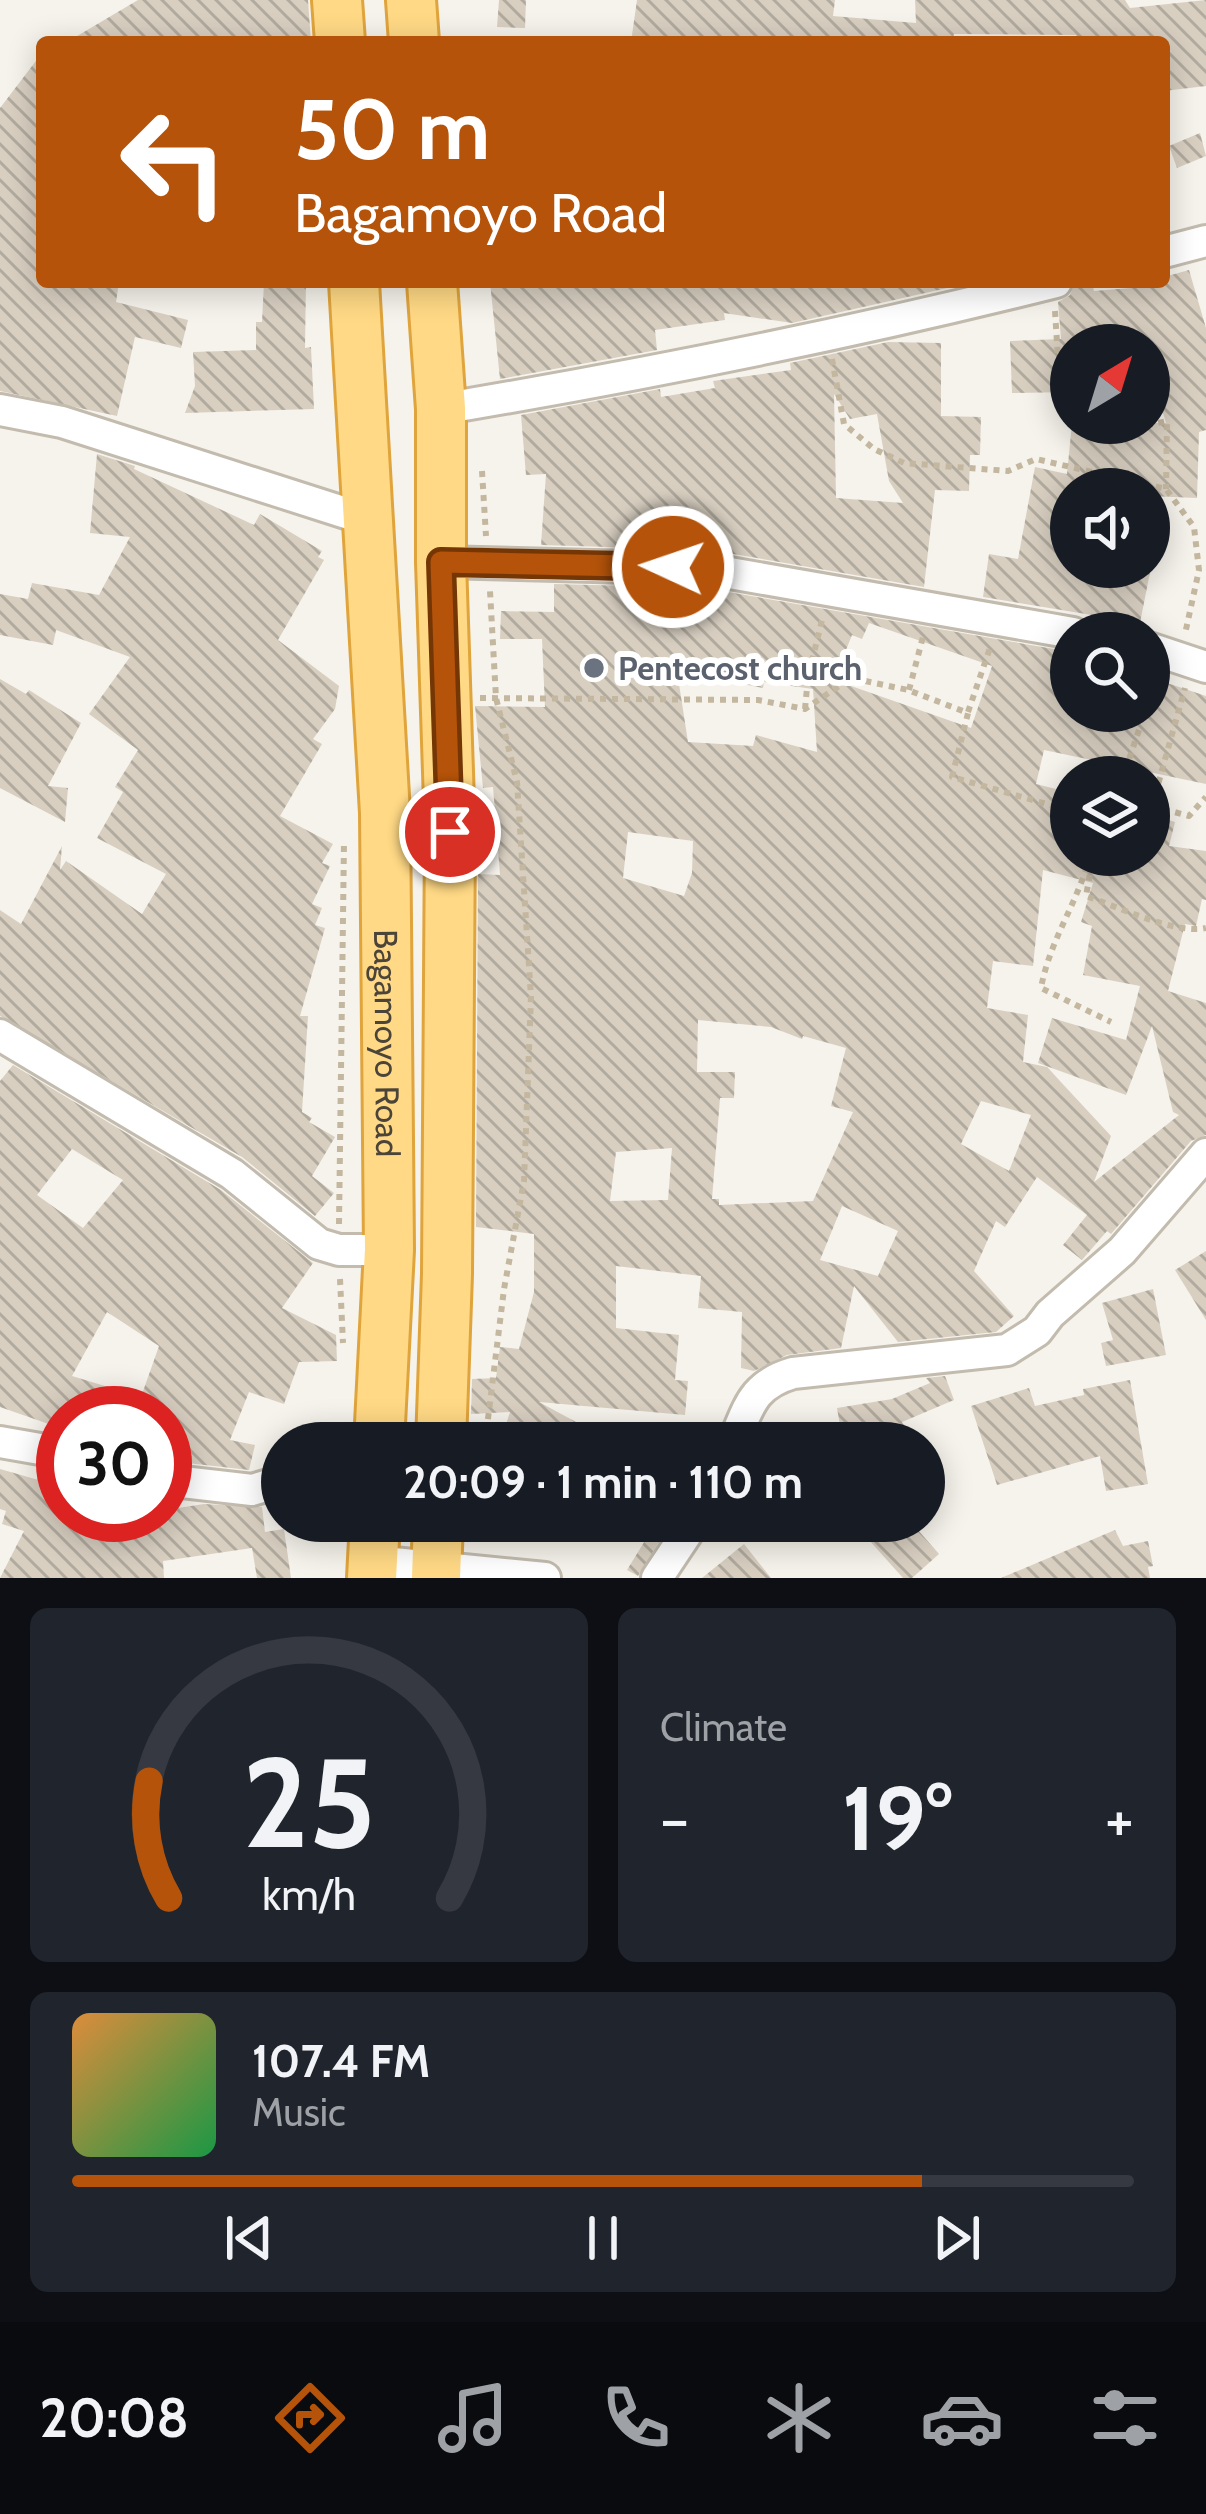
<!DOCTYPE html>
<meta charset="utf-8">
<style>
body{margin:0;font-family:Cabin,sans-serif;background:#20242c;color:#f1f3f6;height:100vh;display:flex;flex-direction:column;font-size:45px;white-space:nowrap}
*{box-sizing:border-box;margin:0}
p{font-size:39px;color:#9ea1a6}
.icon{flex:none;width:66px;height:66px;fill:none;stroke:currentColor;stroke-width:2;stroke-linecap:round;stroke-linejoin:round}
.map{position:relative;height:1578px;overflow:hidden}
.side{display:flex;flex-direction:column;gap:30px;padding:30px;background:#0d0f14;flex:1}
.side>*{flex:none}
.hud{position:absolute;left:36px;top:36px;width:1134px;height:252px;border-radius:12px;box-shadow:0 6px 30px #0003;background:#b45309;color:#fff;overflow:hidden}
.needle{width:78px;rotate:38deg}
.fabs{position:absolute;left:1050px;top:324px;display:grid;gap:24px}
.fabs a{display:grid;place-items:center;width:120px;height:120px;border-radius:50%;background:#171b24;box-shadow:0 6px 30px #0003;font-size:60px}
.speed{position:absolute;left:36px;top:1386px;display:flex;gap:24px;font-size:60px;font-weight:700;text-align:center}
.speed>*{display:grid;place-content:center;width:156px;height:156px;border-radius:50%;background:#171b24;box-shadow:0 6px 30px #0003;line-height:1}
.speed .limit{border:18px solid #d22;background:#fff;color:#111}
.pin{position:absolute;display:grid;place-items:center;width:102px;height:102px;color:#fff;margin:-51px;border:6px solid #fff;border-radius:50%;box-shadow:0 3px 12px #0007}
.me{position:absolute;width:132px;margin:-66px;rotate:273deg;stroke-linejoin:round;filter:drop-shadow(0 0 9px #0008)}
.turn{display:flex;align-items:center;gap:42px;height:252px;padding:0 60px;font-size:54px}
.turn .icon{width:156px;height:156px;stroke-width:2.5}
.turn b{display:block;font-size:84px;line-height:102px}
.big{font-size:90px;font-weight:800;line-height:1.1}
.side .tile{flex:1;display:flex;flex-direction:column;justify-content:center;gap:18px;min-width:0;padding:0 42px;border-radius:18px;background:#20242c}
.side .dial{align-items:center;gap:0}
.dial svg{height:312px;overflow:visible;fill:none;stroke:#363941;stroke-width:7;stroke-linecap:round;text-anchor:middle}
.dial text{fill:#f1f3f6;stroke:none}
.song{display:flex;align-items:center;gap:36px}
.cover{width:144px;height:144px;border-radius:18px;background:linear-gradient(135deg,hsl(30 70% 55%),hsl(140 70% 35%))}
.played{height:12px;border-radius:6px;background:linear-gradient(90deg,#b45309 80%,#363941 80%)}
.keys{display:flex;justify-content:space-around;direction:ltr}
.heat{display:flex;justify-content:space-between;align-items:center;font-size:66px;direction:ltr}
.side .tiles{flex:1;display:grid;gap:30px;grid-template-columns:1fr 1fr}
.tile:last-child{grid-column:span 2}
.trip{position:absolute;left:261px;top:1422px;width:684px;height:120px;border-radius:60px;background:#171b24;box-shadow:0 6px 30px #0003;font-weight:800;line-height:120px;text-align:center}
.menu{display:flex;height:192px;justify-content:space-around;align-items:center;background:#090b0e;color:#9ea1a6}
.menu .icon{width:84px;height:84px}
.menu .current{color:#b45309}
.menu b{font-size:54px;color:#f1f3f6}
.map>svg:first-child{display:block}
</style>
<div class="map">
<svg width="1206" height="1578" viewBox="0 0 1206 1578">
<defs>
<pattern id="building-back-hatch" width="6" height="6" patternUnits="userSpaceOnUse" patternTransform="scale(3)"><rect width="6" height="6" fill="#d8cfc1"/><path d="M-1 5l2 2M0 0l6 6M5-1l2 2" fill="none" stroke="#b1aa9e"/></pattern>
</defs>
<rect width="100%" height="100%" fill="#f6f3ec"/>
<g fill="url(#building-back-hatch)" fill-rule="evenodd">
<polygon points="138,0 308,0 311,42 67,42"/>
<polygon points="499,0 526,0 525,28 497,27"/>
<polygon points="637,0 835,0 833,16 916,23 915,0 1125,0 1130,8 1206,0 1206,86 1164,91 1164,42 1077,42 1076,35 954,34 952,42 631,42"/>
<polygon points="42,53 42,282 119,282 116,302 188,320 181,348 135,337 117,416 0,391 0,108"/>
<polygon points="1200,133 1206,156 1177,168 1169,146"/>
<polygon points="1189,270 1206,328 1206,430 1199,432 1197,498 1149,496 1149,489 1071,489 1071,567 1151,567 1140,623 983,597 989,554 1018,559 1035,467 1067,474 1072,423 1166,423 1149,366 1149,345 1071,345 1071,392 1012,393 1010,341 1061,339 1058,302 1070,295 1075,282 1092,282 1094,291 1156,286 1155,282 1164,282 1164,277"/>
<polygon points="264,282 306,282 305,348 311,347 314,409 185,413 195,386 193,352 256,350 256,322 262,322"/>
<polygon points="490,282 683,282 684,286 714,282 974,282 792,323 724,313 725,320 655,330 657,350 500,379"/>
<path d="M 888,342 L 941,343 L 941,416 L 981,417 L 980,455 L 970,455 L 969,491 L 935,490 L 924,587 L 710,550 L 541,545 L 546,474 L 526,475 L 521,415 L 660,389 L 661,397 L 715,388 L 713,381 L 791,370 L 790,363 ZM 834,394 L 850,419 L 877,414 L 889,481 L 903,503 L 836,498 Z"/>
<polygon points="97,454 135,466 134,469 254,525 260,514 322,551 318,557 324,560 278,640 339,686 335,709 313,739 322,744 280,816 333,844 322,863 330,866 312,904 322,908 315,925 325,928 300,1016 308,1016 302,1112 312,1118 309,1122 335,1137 312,1176 334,1193 315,1216 242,1157 0,1016 0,910 21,924 62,846 60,870 66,861 142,914 166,874 97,838 123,792 115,787 138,750 89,714 130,657 56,630 53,645 0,635 0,594 28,599 32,583 99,595 130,537 90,533"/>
<path d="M 554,584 L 705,588 L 1071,652 L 1071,711 L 1149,711 L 1149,677 L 1206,696 L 1206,784 L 1044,750 L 1036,784 L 1068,792 L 1060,816 L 1071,820 L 1071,855 L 1149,855 L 1149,814 L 1175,822 L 1169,846 L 1206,851 L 1206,900 L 1202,899 L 1196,926 L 1185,924 L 1168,991 L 1206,1003 L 1206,1135 L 1191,1141 L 1111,1234 L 1107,1231 L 1082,1260 L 1063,1245 L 1087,1215 L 1037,1177 L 1005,1227 L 996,1221 L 974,1271 L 1014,1316 L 996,1332 L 898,1342 L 854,1286 L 841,1348 L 787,1355 L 754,1371 L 741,1368 L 742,1312 L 698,1308 L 701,1276 L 616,1266 L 616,1328 L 679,1335 L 675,1380 L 688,1381 L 685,1415 L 539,1402 L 615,1443 L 500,1443 L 510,1412 L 471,1414 L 472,1379 L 496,1378 L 500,1347 L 519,1349 L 534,1292 L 534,1234 L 476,1227 L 478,874 L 500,875 L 493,787 L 483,788 L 475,706 L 545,707 L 542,639 L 500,639 L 501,611 L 554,612 ZM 869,623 L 992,666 L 971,728 L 834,680 L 852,635 L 862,639 ZM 677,671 L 763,688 L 764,682 L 813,689 L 817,752 L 756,735 L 753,746 L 688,742 ZM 628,832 L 693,841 L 692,873 L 684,896 L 623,878 ZM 1043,870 L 1093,883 L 1081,922 L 1092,926 L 1083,975 L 1140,986 L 1126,1040 L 1052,1018 L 1038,1063 L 1126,1095 L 1152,1026 L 1173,1112 L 1179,1115 L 1094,1182 L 1111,1136 L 1047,1067 L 1023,1062 L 1028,1015 L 987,1008 L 993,961 L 1033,966 ZM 698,1020 L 771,1027 L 802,1039 L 803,1036 L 846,1048 L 831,1106 L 853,1112 L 813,1201 L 719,1205 L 719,1199 L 712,1199 L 720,1098 L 734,1098 L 735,1072 L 697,1072 ZM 981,1101 L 1031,1115 L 1009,1171 L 961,1144 ZM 672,1148 L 668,1200 L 610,1201 L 616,1152 ZM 842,1206 L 898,1231 L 878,1276 L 820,1260 Z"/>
<polygon points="0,679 26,694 29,690 81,723 48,786 68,788 65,822 0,788"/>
<path d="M 13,1065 L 221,1190 L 313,1263 L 282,1308 L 336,1335 L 337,1361 L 299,1362 L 284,1404 L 249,1392 L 230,1440 L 255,1445 L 249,1470 L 178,1462 L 183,1442 L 165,1435 L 165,1413 L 63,1413 L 63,1429 L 0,1407 L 0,1081 ZM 72,1149 L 123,1180 L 83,1228 L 37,1195 ZM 107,1312 L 159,1346 L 141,1397 L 72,1376 Z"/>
<polygon points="1206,1251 1206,1320 1175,1270"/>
<polygon points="1153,1289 1166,1355 1106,1366 1101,1343 1113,1340 1102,1303"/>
<polygon points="945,1376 954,1400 902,1422 912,1443 843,1443 837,1408 892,1399 930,1383 926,1378"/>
<polygon points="1130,1380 1148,1484 1106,1491 1100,1456 997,1485 971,1406 1029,1388 1035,1406 1084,1395 1083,1389"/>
<polygon points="0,1469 56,1485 51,1500 63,1502 63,1515 165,1515 165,1510 204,1504 262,1507 265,1532 284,1529 291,1578 257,1578 252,1548 163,1561 164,1578 0,1578 24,1531 2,1524 6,1511 0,1509"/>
<polygon points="657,1521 672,1521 638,1576 627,1570"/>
<polygon points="852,1521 910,1521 939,1554 912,1578 903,1578"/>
<polygon points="1115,1530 1123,1546 1148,1541 1153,1566 1148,1567 1150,1578 1001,1578"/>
<polygon points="744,1544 771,1578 702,1578"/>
</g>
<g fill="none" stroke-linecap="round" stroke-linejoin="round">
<g stroke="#c2bbae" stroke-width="36">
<g id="minor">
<polyline points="1164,252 1206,241"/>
<path d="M 441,409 C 648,374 853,333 1056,282"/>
<polyline points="0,410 62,422 368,520"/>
<polyline points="441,562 707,569 1073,633"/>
<polyline points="1149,648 1206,667"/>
<polyline points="0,1035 232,1174 319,1244 339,1250 389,1250"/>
<polyline points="0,1442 63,1453"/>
<path d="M 733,1443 C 749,1407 752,1385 793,1373 L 1007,1350 L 1037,1331 L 1050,1314 L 1122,1251 L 1206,1154"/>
<polyline points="165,1480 252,1490 282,1481"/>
<polyline points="373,1561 545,1578"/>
<polyline points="657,1578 695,1521"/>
</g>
</g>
<g stroke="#e0a43c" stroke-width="54">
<g id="trunk">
<polyline points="337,0 340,42"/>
<polyline points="411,0 414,42"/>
<path id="s1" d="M 354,282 L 385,813 L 389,1250 L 379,1443"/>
<polyline points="432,282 441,409 441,562 450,832 447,1274 441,1443"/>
<polyline points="372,1578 375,1521"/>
<polyline points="436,1578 438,1521"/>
</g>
</g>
<g stroke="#c4b79f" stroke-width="6" stroke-dasharray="6 6" stroke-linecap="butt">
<polyline points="1055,311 1059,374 1071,374"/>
<polyline points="832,359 844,424 874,449 904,463 1008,471 1036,459 1166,489 1194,527 1199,570 1185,634"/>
<polyline points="1128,423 1129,429 1167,421 1166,489"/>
<polyline points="482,471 486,536"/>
<polyline points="909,690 924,633"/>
<polyline points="480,698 758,700 805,709 851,678 908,690 968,713 952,777 1071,811"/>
<polyline points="805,709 808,677 823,616"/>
<polyline points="1113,711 1135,719 1140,727 1123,777"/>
<polyline points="968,712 991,645"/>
<polyline points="1152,806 1185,688"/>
<polyline points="1152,806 1189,816 1206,797"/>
<path d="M 1090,855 C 1078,903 1050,939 1041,988 L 1111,1022"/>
<path d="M 1092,863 L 1086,896 C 1116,906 1176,935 1206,928"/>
<polyline points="339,1224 344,841"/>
<polyline points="340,1279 343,1343"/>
<polyline points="485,1443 504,1289 524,1181 531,997 517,782 496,698 490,591"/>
</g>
<use href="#minor" stroke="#fff" stroke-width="30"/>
<use href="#trunk" stroke="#ffd985" stroke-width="48"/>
</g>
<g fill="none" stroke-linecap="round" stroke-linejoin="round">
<g stroke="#753606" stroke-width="30">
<polyline id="route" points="450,832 441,562 673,567"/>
</g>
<use href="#route" stroke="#b45309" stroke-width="21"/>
</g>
<circle fill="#6b7280" stroke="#fff" stroke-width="4.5" cx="594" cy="668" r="12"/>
<g text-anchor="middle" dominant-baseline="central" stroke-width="12" stroke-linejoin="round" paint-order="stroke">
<g font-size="33" font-weight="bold" fill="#5b616d" stroke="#fff" text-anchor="start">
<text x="618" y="668">Pentecost church</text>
</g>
<g font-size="33" fill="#4b4439" stroke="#fff">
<text stroke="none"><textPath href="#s1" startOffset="762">Bagamoyo Road</textPath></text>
</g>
</g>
</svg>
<div class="fabs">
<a><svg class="needle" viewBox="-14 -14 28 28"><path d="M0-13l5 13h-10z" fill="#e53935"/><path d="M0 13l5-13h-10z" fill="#9ea1a6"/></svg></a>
<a><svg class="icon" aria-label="sound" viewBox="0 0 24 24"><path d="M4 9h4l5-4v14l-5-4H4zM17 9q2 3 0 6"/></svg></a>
<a><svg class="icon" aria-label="search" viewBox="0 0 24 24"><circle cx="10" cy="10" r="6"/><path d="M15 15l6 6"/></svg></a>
<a><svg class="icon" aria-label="layers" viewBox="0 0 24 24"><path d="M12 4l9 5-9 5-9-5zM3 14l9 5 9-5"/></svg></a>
</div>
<div class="speed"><div class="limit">30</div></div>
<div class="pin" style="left:450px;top:832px;background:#d93025"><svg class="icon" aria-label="arrive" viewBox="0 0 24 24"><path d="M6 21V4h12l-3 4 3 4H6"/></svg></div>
<svg class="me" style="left:673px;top:567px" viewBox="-20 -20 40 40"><circle r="17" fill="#b45309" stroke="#fff" stroke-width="3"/><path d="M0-11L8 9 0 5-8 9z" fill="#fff"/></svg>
<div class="trip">20:09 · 1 min · 110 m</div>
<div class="hud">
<div class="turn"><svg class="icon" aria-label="left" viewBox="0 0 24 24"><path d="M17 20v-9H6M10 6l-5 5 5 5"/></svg><div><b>50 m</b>Bagamoyo Road</div></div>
</div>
</div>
<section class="side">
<div class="tiles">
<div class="tile dial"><svg viewBox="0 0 100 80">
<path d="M14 69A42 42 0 1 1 86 69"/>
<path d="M14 69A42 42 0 0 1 9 39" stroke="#b45309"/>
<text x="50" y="56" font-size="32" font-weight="700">25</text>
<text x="50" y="72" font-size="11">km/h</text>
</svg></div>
<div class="tile"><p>Climate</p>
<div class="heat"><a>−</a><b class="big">19°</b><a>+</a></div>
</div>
<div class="tile">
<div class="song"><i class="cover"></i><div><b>107.4 FM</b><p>Music</p></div></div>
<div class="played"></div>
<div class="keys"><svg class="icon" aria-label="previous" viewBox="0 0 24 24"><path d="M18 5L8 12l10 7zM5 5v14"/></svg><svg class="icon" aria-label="pause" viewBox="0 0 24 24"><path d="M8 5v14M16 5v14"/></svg><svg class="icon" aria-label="next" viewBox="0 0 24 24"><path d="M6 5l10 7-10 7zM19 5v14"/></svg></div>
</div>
</div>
</section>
<nav class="menu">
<b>20:08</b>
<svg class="icon current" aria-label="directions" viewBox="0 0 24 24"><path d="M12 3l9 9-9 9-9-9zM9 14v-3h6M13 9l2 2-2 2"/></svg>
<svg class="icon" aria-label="music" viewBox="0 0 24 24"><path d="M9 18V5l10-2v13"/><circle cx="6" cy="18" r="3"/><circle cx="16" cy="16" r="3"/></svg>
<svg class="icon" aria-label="phone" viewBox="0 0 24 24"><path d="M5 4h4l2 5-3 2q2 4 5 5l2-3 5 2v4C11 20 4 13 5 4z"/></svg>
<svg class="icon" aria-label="climate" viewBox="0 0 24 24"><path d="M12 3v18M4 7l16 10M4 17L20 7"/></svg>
<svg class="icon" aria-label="car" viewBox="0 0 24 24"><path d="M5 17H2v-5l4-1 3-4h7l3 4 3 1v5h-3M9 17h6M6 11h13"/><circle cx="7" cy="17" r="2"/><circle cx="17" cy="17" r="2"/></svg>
<svg class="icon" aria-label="filters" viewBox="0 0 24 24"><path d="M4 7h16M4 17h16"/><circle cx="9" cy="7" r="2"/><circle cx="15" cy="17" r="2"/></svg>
</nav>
